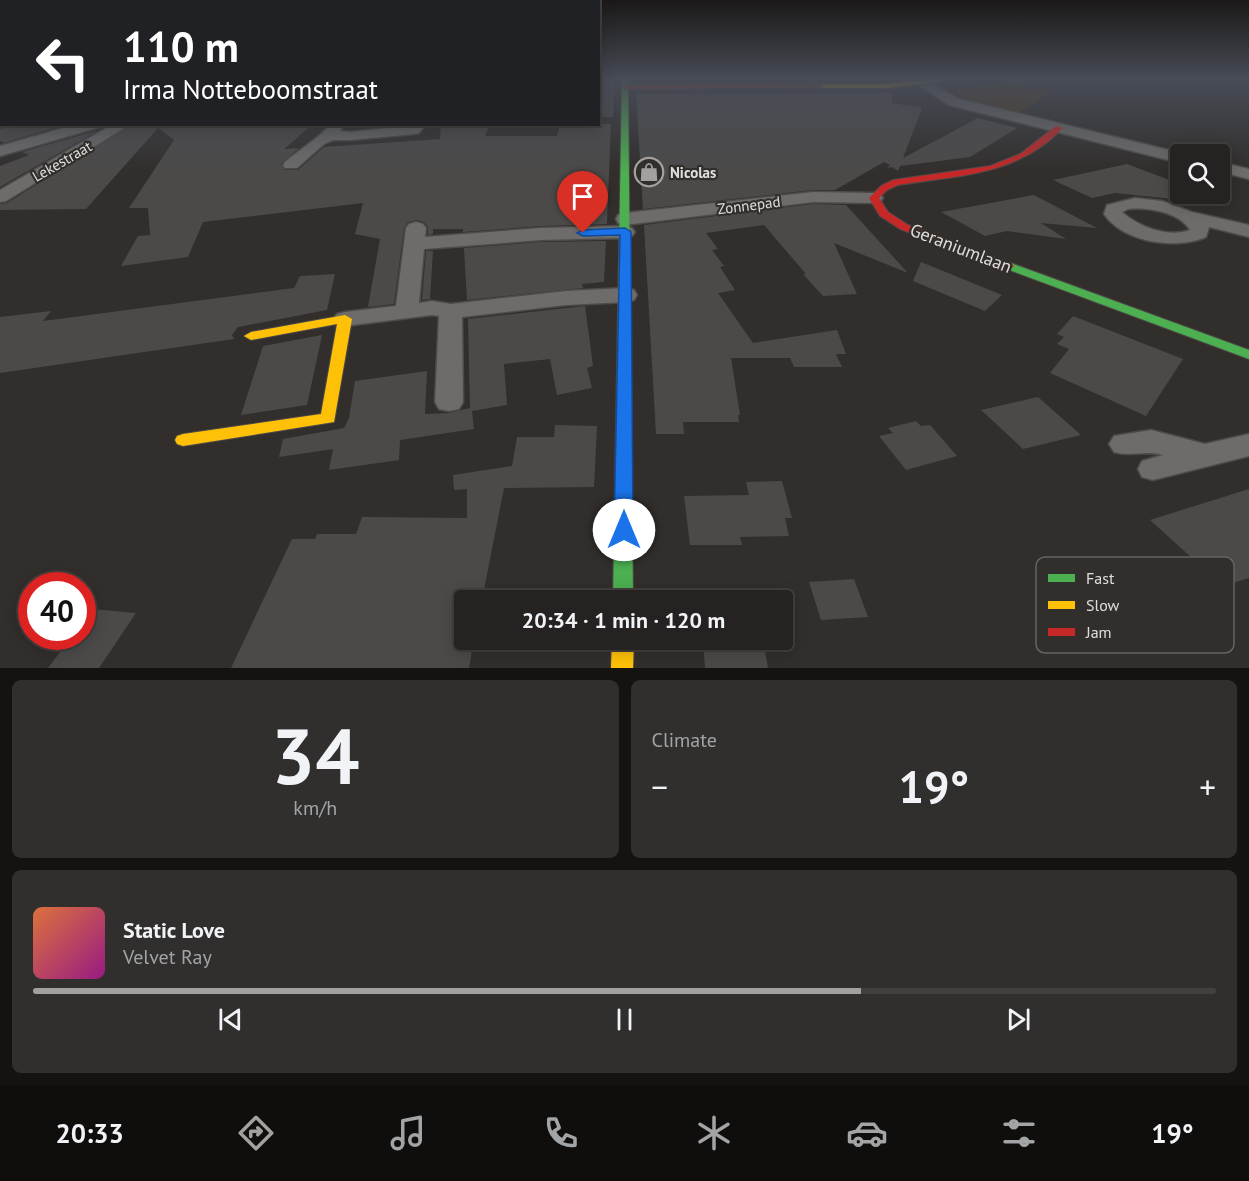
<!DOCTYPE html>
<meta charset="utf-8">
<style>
body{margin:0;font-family:"PT Sans",sans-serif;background:#312f2e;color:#f1f3f6;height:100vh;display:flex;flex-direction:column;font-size:22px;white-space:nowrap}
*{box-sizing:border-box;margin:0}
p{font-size:20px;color:#a3a4a5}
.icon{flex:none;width:33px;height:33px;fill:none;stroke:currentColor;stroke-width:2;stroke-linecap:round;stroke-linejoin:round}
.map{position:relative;height:668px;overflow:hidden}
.panel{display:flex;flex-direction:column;gap:12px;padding:12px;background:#141312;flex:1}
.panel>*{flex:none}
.banner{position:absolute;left:0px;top:0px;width:600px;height:126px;box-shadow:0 3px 15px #0003,0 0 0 2px #423f3f;background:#202124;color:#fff;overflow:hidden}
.tools{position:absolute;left:1170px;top:144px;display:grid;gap:12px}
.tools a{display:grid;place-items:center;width:60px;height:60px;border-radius:6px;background:#252221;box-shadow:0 3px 15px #0003,0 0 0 2px #423f3f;font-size:30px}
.speed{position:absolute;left:18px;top:572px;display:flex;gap:12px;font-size:30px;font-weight:700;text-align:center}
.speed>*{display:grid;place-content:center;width:78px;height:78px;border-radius:50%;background:#252221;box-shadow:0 3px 15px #0003,0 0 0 2px #423f3f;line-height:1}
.speed .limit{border:9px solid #d22;background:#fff;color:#111}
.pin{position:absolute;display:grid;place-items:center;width:51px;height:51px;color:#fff;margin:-62px -26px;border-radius:50% 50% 50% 0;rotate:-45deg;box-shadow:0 0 6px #0007}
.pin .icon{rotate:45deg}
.me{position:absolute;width:66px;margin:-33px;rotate:0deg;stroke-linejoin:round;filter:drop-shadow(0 0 4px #0008)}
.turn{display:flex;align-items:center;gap:21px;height:126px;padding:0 24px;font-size:27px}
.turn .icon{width:78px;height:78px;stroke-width:2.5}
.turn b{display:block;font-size:42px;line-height:51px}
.big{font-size:45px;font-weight:800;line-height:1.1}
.panel .widget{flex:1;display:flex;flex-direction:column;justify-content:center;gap:9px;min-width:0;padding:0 21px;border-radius:9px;background:#312f2e}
.panel .dial{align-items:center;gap:0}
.dial b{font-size:78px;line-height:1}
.song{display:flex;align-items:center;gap:18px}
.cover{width:72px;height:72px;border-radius:9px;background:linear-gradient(135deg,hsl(20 70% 55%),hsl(310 70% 35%))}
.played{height:6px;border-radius:3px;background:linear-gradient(90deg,#a3a09e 70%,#423f3f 70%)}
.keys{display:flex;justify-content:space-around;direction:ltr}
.heat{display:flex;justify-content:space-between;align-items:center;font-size:33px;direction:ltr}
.panel .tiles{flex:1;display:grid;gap:12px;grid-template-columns:1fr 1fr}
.widget:last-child{grid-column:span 2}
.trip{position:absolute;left:454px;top:590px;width:339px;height:60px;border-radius:6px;background:#252221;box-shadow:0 3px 15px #0003,0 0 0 2px #423f3f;font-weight:800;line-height:60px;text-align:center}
.tabs{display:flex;height:96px;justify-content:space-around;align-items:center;background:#0f0e0d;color:#a3a4a5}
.tabs .icon{width:42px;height:42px}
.tabs .active{color:#a3a09e}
.tabs b{font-size:27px;color:#f1f3f6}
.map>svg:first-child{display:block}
</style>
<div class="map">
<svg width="1249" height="668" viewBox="0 0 1249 668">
<rect width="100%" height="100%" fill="#312e2c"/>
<path fill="#4e371b" d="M 1016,80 L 1048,94 L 1019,113 C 1000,108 970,106 956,92 L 957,88 Z"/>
<g fill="#4c4a49">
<polygon points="598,79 615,79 613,117 598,117"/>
<polygon points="892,93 892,103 922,108 903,158 978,118 1017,128 970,157 900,166 898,171 892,167 887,168 890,165 884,162 835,190 813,190 643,209 636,94"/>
<polygon points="19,124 67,124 4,143 0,141 0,129"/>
<polygon points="133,124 313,124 284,149 299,148 281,164 285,170 298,170 324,147 440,139 441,124 490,124 485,136 557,136 560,124 611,124 607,224 541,226 463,232 463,229 433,229 433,234 428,235 428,227 424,222 417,220 408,222 404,228 394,304 368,307 380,239 355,234 363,203 203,222 188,257 121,266 138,236 150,235 148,208 129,208 174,140 158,128 86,209 0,210 0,204 7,203"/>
<polygon points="99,130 0,187 0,166 29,155 22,152"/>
<polygon points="1127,164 1180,184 1180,194 1204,194 1213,197 1212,203 1115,193 1092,198 1053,180"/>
<polygon points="1034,195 1097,228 1041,223 1066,239 1007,231 985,236 941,212"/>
<polygon points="813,204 846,205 908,273 834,243 857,294 823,296 803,274 806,274 764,225 706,233 718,249 712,250 724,266 720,267 735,290 718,293 753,343 837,330 846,354 836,354 842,367 794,367 790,358 731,358 740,415 738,415 739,422 683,422 684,434 656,434 644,225"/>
<polygon points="606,241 604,282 582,284 583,288 467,300 464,248 541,242"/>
<polygon points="426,251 433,251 430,299 422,300"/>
<polygon points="921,262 1002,295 985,311 913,281"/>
<polygon points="335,274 327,310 238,327 232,335 234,339 0,373 0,317 51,311 43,321 294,288 300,276"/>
<polygon points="585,306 593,366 587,368 592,388 557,395 550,359 504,364 507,405 472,411 474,429 400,440 399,460 329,470 333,449 279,457 283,439 344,428 349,418 355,381 427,371 425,414 449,413 470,408 468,319"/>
<polygon points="1073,316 1183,359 1146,416 1050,373 1069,349 1057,344 1064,337 1057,334"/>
<polygon points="322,335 307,405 241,415 263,346"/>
<polygon points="1038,397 1081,435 1023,449 981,410"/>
<polygon points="916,421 921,426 930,425 957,456 906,470 879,436 893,433 888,428"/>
<polygon points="555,425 597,426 594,487 504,488 482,600 465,600 465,639 474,639 469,668 231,668 292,539 315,539 317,534 356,534 362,517 467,518 467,489 454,490 453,475 512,466 517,437 554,437"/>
<polygon points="782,481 792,518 785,518 789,536 740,537 742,545 690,545 684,496 749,495 746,482"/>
<polygon points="1249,489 1249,578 1223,586 1150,520"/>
<polygon points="854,579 868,617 821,620 809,582"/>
<polygon points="92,609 136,613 99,668 48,668 72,636 82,636 82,621"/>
<polygon points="703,639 763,639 768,668 705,668"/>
</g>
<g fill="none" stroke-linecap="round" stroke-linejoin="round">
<g stroke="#4d4a48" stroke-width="3">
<g id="street">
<polygon points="923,79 959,99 1185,154 1180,154 1180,163 949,105 920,86 918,83"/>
<polygon points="77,124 102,124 100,127 0,156 0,146"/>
<polygon points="113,124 131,124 6,201 0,202 0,190"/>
<path d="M 330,124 L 344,124 L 340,131 L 350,132 L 426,124 L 419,133 L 414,134 L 350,140 L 333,140 L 324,144 L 297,168 L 285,168 L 283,165 L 285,162 C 296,152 324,135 330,124 Z"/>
<polygon points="1220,162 1249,169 1249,179 1220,172"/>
<polygon points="813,192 874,193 880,194 883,198 880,202 874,203 813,202 625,225 618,223 616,219 618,215 625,213"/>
<path d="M 1135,198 L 1162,201 L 1192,212 L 1249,225 L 1249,237 L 1209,227 L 1206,237 C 1176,250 1124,243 1104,214 L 1107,205 ZM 1128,209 C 1148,207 1179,212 1190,230 C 1168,238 1139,227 1122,212 Z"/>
<polygon points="416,222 423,224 426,228 425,237 541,228 625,226 632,228 635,232 632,236 625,238 541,240 424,249 419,303 432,301 451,304 566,291 626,288 634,290 637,295 634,300 626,302 566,305 462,317 463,402 459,409 449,411 439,409 435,402 439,316 432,315 345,326 337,324 333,319 337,314 345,312 396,306 406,228 409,224"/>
<path d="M 1151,430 L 1205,444 L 1249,434 L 1249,456 L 1153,480 L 1142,477 L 1138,469 L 1142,461 L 1163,455 C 1146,450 1130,457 1114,452 L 1109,444 L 1114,436 Z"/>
</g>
</g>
<g stroke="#4d4a48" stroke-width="2">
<g id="fast">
<polygon points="622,79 628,79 633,600 613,600"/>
<polygon points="1008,262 1249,350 1249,359 1004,268 1002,266"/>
</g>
</g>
<g stroke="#4d4a48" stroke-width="2">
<g id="slow">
<rect x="0" y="79" width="2" height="4"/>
<polygon points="933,79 963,79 886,88 821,88 817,86 821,84 886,84"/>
<polygon points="345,315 352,319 334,422 183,446 177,444 175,440 177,436 183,434 321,414 337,324 251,340 244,336 251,332"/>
<polygon points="612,639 634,639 633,668 611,668"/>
</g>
</g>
<g stroke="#4d4a48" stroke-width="2">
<g id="jam">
<polygon points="821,84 823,85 823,87 625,89 621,87 625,85"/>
<path d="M 1056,126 L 1063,128 C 1016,176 961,175 898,185 L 887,190 L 879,198 L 888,212 L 908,225 L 1012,264 L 1014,266 L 1012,268 L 1004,268 L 900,229 L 880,216 L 869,198 L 881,186 L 893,180 L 990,166 L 1020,154 Z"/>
</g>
</g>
<use href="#street" fill="#6d6c6b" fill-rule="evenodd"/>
<use href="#fast" fill="#4caf50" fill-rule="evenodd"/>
<use href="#slow" fill="#ffc107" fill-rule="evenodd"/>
<use href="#jam" fill="#c62828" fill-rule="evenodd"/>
</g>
<linearGradient id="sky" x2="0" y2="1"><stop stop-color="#1b1918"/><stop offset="0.46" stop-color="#484c56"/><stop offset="1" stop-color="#484c56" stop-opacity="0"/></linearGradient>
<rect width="1249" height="173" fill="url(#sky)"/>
<polygon fill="#1a73e8" stroke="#114b97" stroke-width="1.5" points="625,228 631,232 633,530 630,535 624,537 617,535 614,530 620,235 583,236 577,233 583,230"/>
<defs>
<g id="shop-ring" transform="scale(1.5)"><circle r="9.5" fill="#322e2b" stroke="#a3a09e" stroke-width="1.5"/><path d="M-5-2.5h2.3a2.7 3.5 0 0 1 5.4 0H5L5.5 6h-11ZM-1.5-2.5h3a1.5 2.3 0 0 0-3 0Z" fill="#a3a09e"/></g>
</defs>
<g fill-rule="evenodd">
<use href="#shop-ring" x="649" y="172"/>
</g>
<g text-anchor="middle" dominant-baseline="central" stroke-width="4.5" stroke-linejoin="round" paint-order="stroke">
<g font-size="15" fill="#e0dddb" stroke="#322e2b">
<text transform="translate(62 161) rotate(-30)">Lekestraat</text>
<text transform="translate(749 205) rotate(-7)">Zonnepad</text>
</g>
<g font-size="15" font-weight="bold" fill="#e0dddb" stroke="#322e2b" text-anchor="start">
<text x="670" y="172">Nicolas</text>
</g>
<g font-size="18" fill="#e0dddb" stroke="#322e2b">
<text transform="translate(961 248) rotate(21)">Geraniumlaan</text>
</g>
</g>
<rect x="1036" y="557" width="198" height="96" rx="9" fill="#322e2b" stroke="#666360" stroke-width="1.5"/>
<rect x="1048" y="574" width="27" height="8" fill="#4caf50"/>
<rect x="1048" y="601" width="27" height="8" fill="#ffc107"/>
<rect x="1048" y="628" width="27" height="8" fill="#c62828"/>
<g font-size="16" fill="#e0dddb">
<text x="1086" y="584">Fast</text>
<text x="1086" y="611">Slow</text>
<text x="1086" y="638">Jam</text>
</g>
</svg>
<div class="tools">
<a><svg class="icon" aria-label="search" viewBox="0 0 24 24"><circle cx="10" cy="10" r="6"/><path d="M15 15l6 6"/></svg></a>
</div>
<div class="speed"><div class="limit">40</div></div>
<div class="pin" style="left:583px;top:233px;background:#d93025"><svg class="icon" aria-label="arrive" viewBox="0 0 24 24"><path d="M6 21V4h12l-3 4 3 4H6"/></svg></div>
<svg class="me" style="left:624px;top:530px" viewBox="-20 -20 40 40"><circle r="19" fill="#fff"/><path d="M0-13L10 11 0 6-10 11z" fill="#1a73e8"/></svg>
<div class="trip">20:34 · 1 min · 120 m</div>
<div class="banner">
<div class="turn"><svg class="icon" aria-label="left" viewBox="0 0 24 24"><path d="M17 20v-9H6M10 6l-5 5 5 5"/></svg><div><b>110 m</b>Irma Notteboomstraat</div></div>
</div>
</div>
<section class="panel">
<div class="tiles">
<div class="widget dial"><b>34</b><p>km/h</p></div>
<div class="widget"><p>Climate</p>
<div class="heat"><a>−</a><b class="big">19°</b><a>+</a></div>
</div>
<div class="widget">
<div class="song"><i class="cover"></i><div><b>Static Love</b><p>Velvet Ray</p></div></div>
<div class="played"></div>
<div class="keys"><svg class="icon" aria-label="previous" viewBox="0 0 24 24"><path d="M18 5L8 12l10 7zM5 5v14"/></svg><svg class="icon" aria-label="pause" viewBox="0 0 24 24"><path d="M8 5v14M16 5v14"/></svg><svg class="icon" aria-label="next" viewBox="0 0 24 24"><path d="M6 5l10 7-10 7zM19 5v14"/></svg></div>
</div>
</div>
</section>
<nav class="tabs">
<b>20:33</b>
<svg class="icon active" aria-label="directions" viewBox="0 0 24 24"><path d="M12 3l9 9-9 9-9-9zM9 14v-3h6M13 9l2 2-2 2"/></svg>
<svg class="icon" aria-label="music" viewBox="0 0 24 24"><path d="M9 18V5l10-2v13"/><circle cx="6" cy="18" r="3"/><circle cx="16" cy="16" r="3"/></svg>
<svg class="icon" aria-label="phone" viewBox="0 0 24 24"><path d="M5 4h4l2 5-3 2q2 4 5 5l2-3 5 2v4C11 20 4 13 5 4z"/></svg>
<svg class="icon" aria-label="climate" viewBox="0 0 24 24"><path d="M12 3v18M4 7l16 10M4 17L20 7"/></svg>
<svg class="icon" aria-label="car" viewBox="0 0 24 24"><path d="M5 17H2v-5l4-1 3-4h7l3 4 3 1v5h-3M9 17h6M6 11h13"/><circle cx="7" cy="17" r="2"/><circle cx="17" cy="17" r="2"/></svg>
<svg class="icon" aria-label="filters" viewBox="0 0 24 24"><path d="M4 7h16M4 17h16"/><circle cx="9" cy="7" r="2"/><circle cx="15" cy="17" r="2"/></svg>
<b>19°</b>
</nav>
